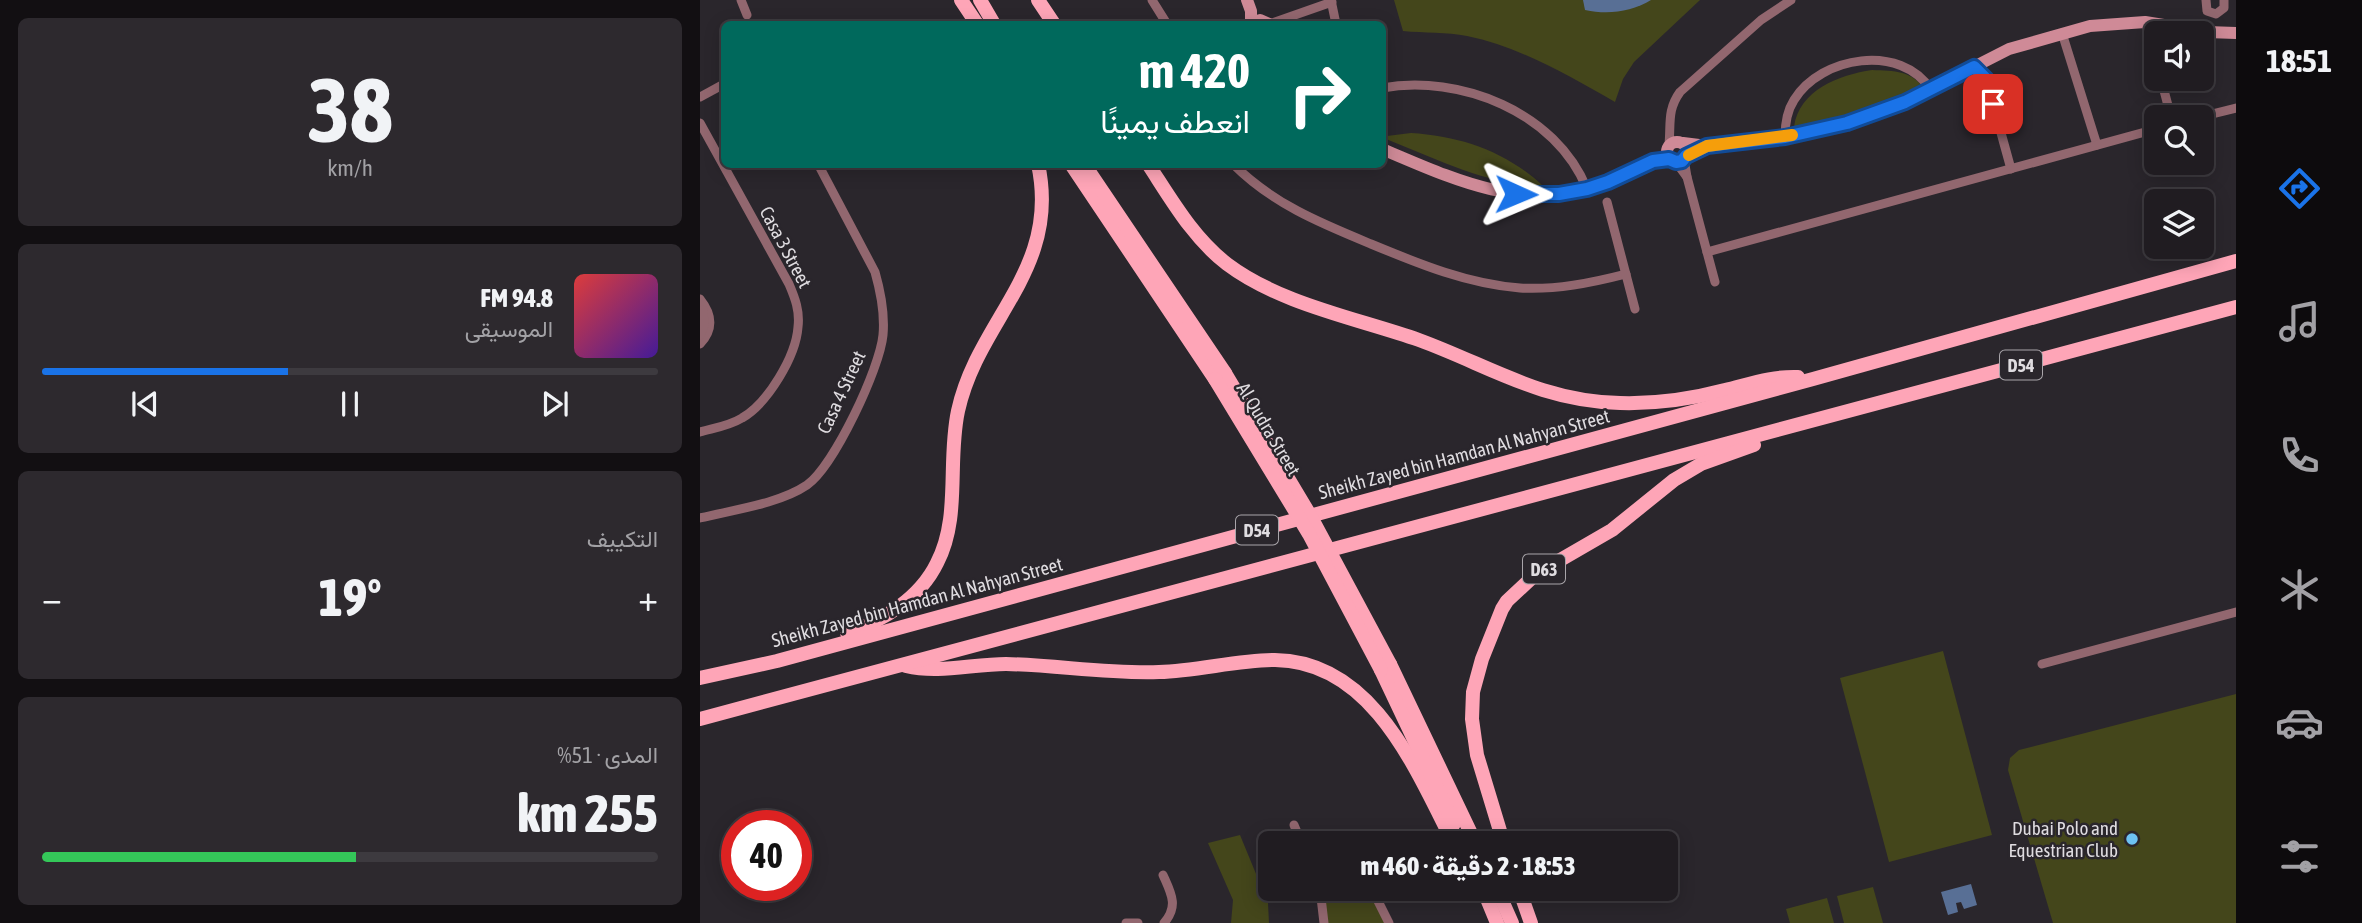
<!DOCTYPE html>
<html lang="ar">
<meta charset="utf-8">
<style>
body{margin:0;font-family:"Asap Condensed",Vazirmatn,sans-serif;background:#2d292e;color:#f1f3f6;direction:rtl;height:100vh;display:flex;flex-direction:column;font-size:26px;white-space:nowrap}
*{box-sizing:border-box;margin:0}
p{font-size:23px;color:#a2a1a5}
.icon{flex:none;width:38px;height:38px;fill:none;stroke:currentColor;stroke-width:2;stroke-linecap:round;stroke-linejoin:round}
.map{position:relative;flex:1;overflow:hidden;direction:ltr}
.details{display:flex;flex-direction:column;gap:18px;padding:18px;background:#120f12;width:700px}
.details>*{flex:none}
.top-card{position:absolute;left:21px;top:21px;width:665px;height:147px;border-radius:10px;box-shadow:0 4px 18px #0003,0 0 0 2px #3d3a3f;direction:rtl;background:#00695c;color:#fff;overflow:hidden}
.buttons{position:absolute;left:1444px;top:21px;display:grid;gap:14px}
.buttons a{display:grid;place-items:center;width:70px;height:70px;border-radius:10px;background:#201c21;box-shadow:0 4px 18px #0003,0 0 0 2px #3d3a3f;font-size:35px}
.speed{position:absolute;left:21px;top:810px;display:flex;gap:14px;font-size:35px;font-weight:700;text-align:center}
.speed>*{display:grid;place-content:center;width:91px;height:91px;border-radius:50%;background:#201c21;box-shadow:0 4px 18px #0003,0 0 0 2px #3d3a3f;line-height:1}
.speed .limit{border:10px solid #d22;background:#fff;color:#111}
.pin{position:absolute;display:grid;place-items:center;width:60px;height:60px;color:#fff;margin:-30px;border-radius:14px;box-shadow:0 4px 10px #0006}
.me{position:absolute;width:77px;margin:-38px;rotate:91deg;stroke-linejoin:round;filter:drop-shadow(0 0 5px #0008)}
.turn{display:flex;align-items:center;gap:24px;height:147px;padding:0 21px;font-size:32px}
.turn .icon{width:91px;height:91px;stroke-width:2.5}
.turn b{display:block;font-size:49px;line-height:60px}
.big{font-size:52px;font-weight:800;line-height:1.1}
.details .widget{flex:1;display:flex;flex-direction:column;justify-content:center;gap:10px;min-width:0;padding:0 24px;border-radius:10px;background:#2d292e}
.details .dial{align-items:center;gap:0}
.dial b{font-size:91px;line-height:1}
.song{display:flex;align-items:center;gap:21px}
.cover{width:84px;height:84px;border-radius:10px;background:linear-gradient(135deg,hsl(0 70% 55%),hsl(260 70% 35%))}
.played{height:7px;border-radius:4px;background:linear-gradient(90deg,#1a73e8 40%,#3d3a3f 40%)}
.keys{display:flex;justify-content:space-around;direction:ltr}
.heat{display:flex;justify-content:space-between;align-items:center;font-size:38px;direction:ltr}
.charge{height:10px;border-radius:5px;background:linear-gradient(90deg,#34c759 51%,#3d3a3f 0)}
.trip{position:absolute;left:558px;top:831px;width:420px;height:70px;border-radius:10px;background:#201c21;box-shadow:0 4px 18px #0003,0 0 0 2px #3d3a3f;font-weight:800;line-height:70px;text-align:center;direction:rtl}
main{display:flex;flex:1;min-height:0}
.dock{display:flex;flex-direction:column;width:126px;justify-content:space-around;align-items:center;background:#0d0b0d;color:#a2a1a5}
.dock .icon{width:49px;height:49px}
.dock .active{color:#1a73e8}
.dock b{font-size:32px;color:#f1f3f6}
.map>svg:first-child{display:block}
</style>
<main>
<nav class="dock">
<b>18:51</b>
<svg class="icon active" aria-label="directions" viewBox="0 0 24 24"><path d="M12 3l9 9-9 9-9-9zM9 14v-3h6M13 9l2 2-2 2"/></svg>
<svg class="icon" aria-label="music" viewBox="0 0 24 24"><path d="M9 18V5l10-2v13"/><circle cx="6" cy="18" r="3"/><circle cx="16" cy="16" r="3"/></svg>
<svg class="icon" aria-label="phone" viewBox="0 0 24 24"><path d="M5 4h4l2 5-3 2q2 4 5 5l2-3 5 2v4C11 20 4 13 5 4z"/></svg>
<svg class="icon" aria-label="climate" viewBox="0 0 24 24"><path d="M12 3v18M4 7l16 10M4 17L20 7"/></svg>
<svg class="icon" aria-label="car" viewBox="0 0 24 24"><path d="M5 17H2v-5l4-1 3-4h7l3 4 3 1v5h-3M9 17h6M6 11h13"/><circle cx="7" cy="17" r="2"/><circle cx="17" cy="17" r="2"/></svg>
<svg class="icon" aria-label="filters" viewBox="0 0 24 24"><path d="M4 7h16M4 17h16"/><circle cx="9" cy="7" r="2"/><circle cx="15" cy="17" r="2"/></svg>
</nav>
<div class="map">
<svg width="1536" height="923" viewBox="0 0 1536 923">
<rect width="100%" height="100%" fill="#2a262c"/>
<g fill="#44461b">
<path d="M 694,0 L 1000,0 L 934,62 L 923,79 L 915,102 C 868,75 820,47 767,36 C 747,32 724,33 703,31 Z"/>
<path d="M 1172,70 C 1194,71 1213,70 1225,91 L 1101,132 L 1094,127 C 1099,90 1139,75 1172,70 Z"/>
<path d="M 711,133 C 760,136 805,151 842,185 L 840,188 C 785,183 736,159 686,139 L 687,136 Z"/>
<polygon points="1243,651 1292,835 1189,862 1140,678"/>
<polygon points="1536,694 1536,923 1353,923 1308,770 1310,758 1319,750"/>
<polygon points="540,835 568,903 569,923 531,923 533,900 508,843"/>
<polygon points="1173,887 1183,923 1144,923 1137,896"/>
<polygon points="621,889 670,889 687,923 625,923"/>
<polygon points="1127,898 1134,923 1090,923 1086,909"/>
</g>
<g fill="#586f95">
<path d="M 883,0 L 951,0 C 931,12 908,15 885,10 Z"/>
<polygon points="1271,884 1277,905 1264,909 1261,902 1256,903 1258,912 1248,915 1241,892"/>
</g>
<g fill="none" stroke-linecap="round" stroke-linejoin="round">
<g stroke="#92676f" stroke-width="9">
<polyline points="41,0 47,15"/>
<polyline points="452,0 467,24"/>
<polyline points="631,0 636,24"/>
<polyline points="1506,0 1507,11 1516,14 1524,8 1524,0"/>
<polyline points="1445,22 1456,62"/>
<polyline points="569,24 632,2"/>
<polyline points="1362,33 1397,145"/>
<polyline points="1274,67 1287,82 1311,169"/>
<polyline points="1461,79 1471,117"/>
<path d="M 682,88 C 760,74 856,112 887,189"/>
<polyline points="0,97 24,84"/>
<polyline points="1500,117 1536,108"/>
<path d="M 0,123 L 89,284 C 95,298 100,311 98,327 C 96,356 68,403 42,418 C 29,426 14,428 0,432"/>
<path d="M 1085,137 C 1085,124 1087,111 1094,100 C 1121,56 1201,43 1231,90"/>
<path d="M 969,144 C 971,124 967,110 980,92 L 1061,20 L 1091,0"/>
<polyline points="984,159 987,177 1015,282"/>
<polyline points="976,162 987,177"/>
<path d="M 533,164 C 573,204 620,223 671,244 C 719,264 768,284 820,288 C 856,290 891,283 926,274"/>
<polyline points="907,202 935,309"/>
<polyline points="1007,252 1456,129"/>
<path d="M 0,299 C 12,314 14,329 0,344"/>
<polyline points="0,335 4,325 3,310"/>
<path d="M 0,518 C 32,510 79,504 107,485 C 134,466 180,368 183,335 C 185,313 181,293 175,272 L 118,164"/>
<polyline points="1342,664 1536,612"/>
<polyline points="594,825 602,844"/>
<path d="M 463,875 C 471,893 479,906 464,923"/>
<polyline points="620,889 624,923"/>
<polyline points="672,889 689,923"/>
<polyline points="426,923 438,923"/>
</g>
<g stroke="#cf8a97" stroke-width="12">
<polyline points="547,0 551,11 551,24"/>
<polyline points="550,24 560,20 569,24"/>
<circle cx="977" cy="152" r="10"/>
<polyline points="983,143 1007,146 1062,140 1147,123 1205,102 1309,49 1390,26 1445,22 1507,32 1536,33"/>
<path d="M 682,149 C 749,177 815,210 889,188 C 916,181 941,162 969,159"/>
</g>
<g stroke="#fea5b7" stroke-width="14">
<polyline points="261,0 277,24"/>
<polyline points="280,0 294,24"/>
<polyline points="338,0 354,24"/>
<polyline points="371,164 515,379"/>
<polyline points="384,164 525,373"/>
<path d="M 448,164 C 471,199 493,238 527,264 C 580,304 656,318 719,340 C 790,366 840,401 920,403 C 955,404 991,399 1025,390 C 1050,384 1072,376 1098,377"/>
<path d="M 147,633 C 183,621 220,598 237,563 C 261,517 247,462 258,411 C 278,319 361,270 338,164"/>
<polyline points="690,664 776,844"/>
<path d="M 206,666 C 239,674 272,664 306,664 C 357,665 408,674 459,672 C 498,671 537,660 575,660 C 673,661 716,770 754,844"/>
<polyline points="681,670 754,824"/>
<polyline points="0,678 77,661 1113,379 1536,261"/>
<polyline points="0,719 1536,307"/>
<polyline points="804,844 777,755 772,719 773,692 782,659 802,609 807,601 836,574 912,530 974,480 1001,464 1054,445"/>
<polyline points="783,889 797,923"/>
<polyline points="797,889 812,923"/>
<polyline points="819,889 831,923"/>
</g>
<g stroke="#fea5b7" stroke-width="14">
<polyline points="525,373 610,515 690,664"/>
<polyline points="515,379 609,534 681,670"/>
</g>
</g>
<g fill="none" stroke-linecap="round" stroke-linejoin="round">
<g stroke="#114b97" stroke-width="18">
<polyline id="route" points="816,194 859,194 887,189 908,182 953,161 969,159 976,162 982,161 986,156 1007,146 1085,137 1147,123 1205,102 1274,67 1286,79 1293,104"/>
</g>
<use href="#route" stroke="#1a73e8" stroke-width="12"/>
<polyline stroke="#f59e0b" stroke-width="12" points="989,155 1007,146 1092,135"/>
</g>
<circle fill="#6dc2f3" stroke="#2a262c" stroke-width="2.5" cx="1432" cy="839" r="7"/>
<g text-anchor="middle" dominant-baseline="central" stroke-width="5" stroke-linejoin="round" paint-order="stroke">
<g fill="#2a262c" stroke="#a9a5aa" stroke-width="2">
<rect x="1300" y="350.5" width="42" height="29" rx="5"/>
<rect x="536" y="515.5" width="42" height="29" rx="5"/>
<rect x="823" y="554.5" width="42" height="29" rx="5"/>
</g>
<g font-size="18" font-weight="bold" fill="#dfdce0">
<text x="1321" y="365">D54</text>
<text x="557" y="530">D54</text>
<text x="844" y="569">D63</text>
</g>
<g font-size="19" fill="#dfdce0" stroke="#2a262c">
<text transform="translate(86 247) rotate(62)">Casa 3 Street</text>
<text transform="translate(141 392) rotate(-65)">Casa 4 Street</text>
<text transform="translate(569 429) rotate(59)">Al Qudra Street</text>
<text transform="translate(764 454) rotate(-15)">Sheikh Zayed bin Hamdan Al Nahyan Street</text>
<text transform="translate(217 602) rotate(-15)">Sheikh Zayed bin Hamdan Al Nahyan Street</text>
</g>
<g font-size="19" fill="#dfdce0" stroke="#2a262c" text-anchor="end">
<text x="1418" y="828">Dubai Polo and<tspan x="1418" dy="22">Equestrian Club</tspan></text>
</g>
</g>
</svg>
<div class="buttons">
<a><svg class="icon" aria-label="sound" viewBox="0 0 24 24"><path d="M4 9h4l5-4v14l-5-4H4zM17 9q2 3 0 6"/></svg></a>
<a><svg class="icon" aria-label="search" viewBox="0 0 24 24"><circle cx="10" cy="10" r="6"/><path d="M15 15l6 6"/></svg></a>
<a><svg class="icon" aria-label="layers" viewBox="0 0 24 24"><path d="M12 4l9 5-9 5-9-5zM3 14l9 5 9-5"/></svg></a>
</div>
<div class="speed"><div class="limit">40</div></div>
<div class="pin" style="left:1293px;top:104px;background:#d93025"><svg class="icon" aria-label="arrive" viewBox="0 0 24 24"><path d="M6 21V4h12l-3 4 3 4H6"/></svg></div>
<svg class="me" style="left:816px;top:194px" viewBox="-20 -20 40 40"><path d="M0-17L14 15 0 8-14 15z" fill="#1a73e8" stroke="#fff" stroke-width="4"/></svg>
<div class="trip">18:53 · 2 دقيقة · 460 m</div>
<div class="top-card">
<div class="turn"><svg class="icon" aria-label="right" viewBox="0 0 24 24"><path d="M7 20v-9h11M14 6l5 5-5 5"/></svg><div><b>420 m</b>انعطف يمينًا</div></div>
</div>
</div>
<section class="details">
<div class="widget dial"><b>38</b><p>km/h</p></div>
<div class="widget">
<div class="song"><i class="cover"></i><div><b>94.8 FM</b><p>الموسيقى</p></div></div>
<div class="played"></div>
<div class="keys"><svg class="icon" aria-label="previous" viewBox="0 0 24 24"><path d="M18 5L8 12l10 7zM5 5v14"/></svg><svg class="icon" aria-label="pause" viewBox="0 0 24 24"><path d="M8 5v14M16 5v14"/></svg><svg class="icon" aria-label="next" viewBox="0 0 24 24"><path d="M6 5l10 7-10 7zM19 5v14"/></svg></div>
</div>
<div class="widget"><p>التكييف</p>
<div class="heat"><a>−</a><b class="big">19°</b><a>+</a></div>
</div>
<div class="widget"><p>المدى · 51%</p><b class="big">255 km</b><div class="charge"></div></div>
</section>
</main>
